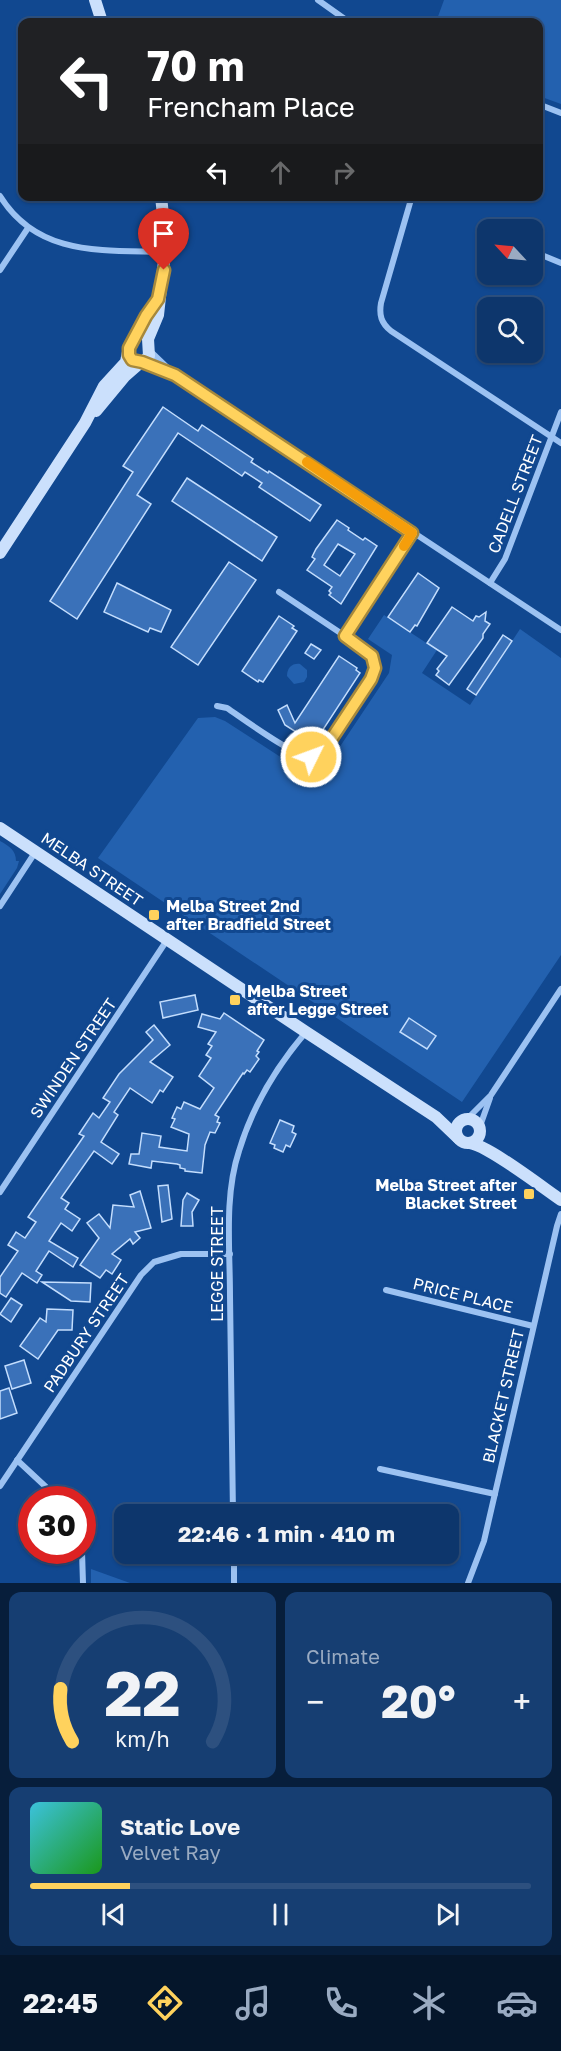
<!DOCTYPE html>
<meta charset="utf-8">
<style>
body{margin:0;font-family:"Golos Text",sans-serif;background:#163e72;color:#f1f3f6;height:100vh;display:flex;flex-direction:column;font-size:22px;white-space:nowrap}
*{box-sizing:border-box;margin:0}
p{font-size:20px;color:#9aabc2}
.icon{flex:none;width:33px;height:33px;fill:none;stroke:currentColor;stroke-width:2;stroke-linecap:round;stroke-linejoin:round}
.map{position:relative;height:1583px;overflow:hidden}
.details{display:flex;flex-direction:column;gap:9px;padding:9px;background:#071e3b;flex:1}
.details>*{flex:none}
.hud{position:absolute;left:18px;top:18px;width:525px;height:183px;border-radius:12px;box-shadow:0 2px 4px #0004,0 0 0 2px #2d507f;background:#202124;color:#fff;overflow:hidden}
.needle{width:39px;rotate:296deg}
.tools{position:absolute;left:477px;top:219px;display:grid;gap:12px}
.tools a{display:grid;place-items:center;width:66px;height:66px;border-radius:12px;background:#0d366c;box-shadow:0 2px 4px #0004,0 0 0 2px #2d507f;font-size:30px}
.speed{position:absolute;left:18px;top:1486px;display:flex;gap:12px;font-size:30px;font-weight:700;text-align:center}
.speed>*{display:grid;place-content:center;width:78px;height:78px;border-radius:50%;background:#0d366c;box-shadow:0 2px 4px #0004,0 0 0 2px #2d507f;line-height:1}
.speed .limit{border:9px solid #d22;background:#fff;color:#111}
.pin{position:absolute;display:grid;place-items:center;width:51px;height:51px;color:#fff;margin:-62px -26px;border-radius:50% 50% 50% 0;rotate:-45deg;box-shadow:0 0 6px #0007}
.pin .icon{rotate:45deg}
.me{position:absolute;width:66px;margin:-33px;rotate:48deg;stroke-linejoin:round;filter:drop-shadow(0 0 4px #0008)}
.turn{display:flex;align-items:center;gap:21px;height:126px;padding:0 30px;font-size:27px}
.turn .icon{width:78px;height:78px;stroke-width:2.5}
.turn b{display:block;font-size:42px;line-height:51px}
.lanes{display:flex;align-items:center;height:57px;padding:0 30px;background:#0003;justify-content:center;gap:30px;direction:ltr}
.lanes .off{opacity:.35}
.big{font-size:45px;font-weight:700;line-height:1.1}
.details .tile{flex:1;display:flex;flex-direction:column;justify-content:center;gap:9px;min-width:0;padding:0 21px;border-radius:12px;background:#163e72}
.details .dial{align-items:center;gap:0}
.dial svg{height:156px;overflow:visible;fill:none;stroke:#2d507f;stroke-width:7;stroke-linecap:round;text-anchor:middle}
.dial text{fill:#f1f3f6;stroke:none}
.song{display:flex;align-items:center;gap:18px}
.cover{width:72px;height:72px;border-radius:9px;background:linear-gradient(135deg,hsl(190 70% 55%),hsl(120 70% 35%))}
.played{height:6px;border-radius:3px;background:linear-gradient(90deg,#ffd25d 20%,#2d507f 20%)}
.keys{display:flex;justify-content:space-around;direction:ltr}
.heat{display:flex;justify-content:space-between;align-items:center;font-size:33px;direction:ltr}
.details .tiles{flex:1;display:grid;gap:9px;grid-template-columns:1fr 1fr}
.tile:last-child{grid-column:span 2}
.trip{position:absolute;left:114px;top:1504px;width:345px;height:60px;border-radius:12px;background:#0d366c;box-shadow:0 2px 4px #0004,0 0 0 2px #2d507f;font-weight:700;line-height:60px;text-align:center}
.dock{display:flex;height:96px;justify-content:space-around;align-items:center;background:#05162b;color:#9aabc2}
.dock .icon{width:42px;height:42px}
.dock .current{color:#ffd25d}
.dock b{font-size:27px;color:#f1f3f6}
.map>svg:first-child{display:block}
</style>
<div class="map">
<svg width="561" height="1583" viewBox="0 0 561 1583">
<rect width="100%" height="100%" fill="#114890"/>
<g fill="#2361af">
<polygon points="444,0 561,0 561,104 539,96 538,22 436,22"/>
<polygon points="384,615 437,650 422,673 470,705 520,629 561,658 561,955 462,1102 98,858 198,718 215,717 225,721 279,756 309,772 325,769 389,673 392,655 368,639"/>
<path d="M 300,664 L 307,670 L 307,677 L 304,682 L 294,684 L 287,676 C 287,668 292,663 300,664 Z"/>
<path d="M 0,841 C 9,846 16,850 16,861 L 19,861 L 17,868 L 0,894 Z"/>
<polygon points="91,1569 130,1583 91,1583"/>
</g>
<g fill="#3a71b9" stroke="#c3ddfd" stroke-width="1.5" fill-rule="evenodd">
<polygon points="163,407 198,431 202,425 253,459 251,462 268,473 269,471 321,505 310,521 259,487 262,483 245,472 242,476 178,433 137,495 151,504 77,619 50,601 133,472 123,466"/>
<polygon points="187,478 277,537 262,561 172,501"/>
<path d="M 337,520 L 349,528 L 348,530 L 363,540 L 365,538 L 377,546 L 341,604 L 329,595 L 331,593 L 329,591 L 332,587 L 307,570 L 315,559 L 312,557 L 316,549 ZM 338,544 L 355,554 L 340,576 L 324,565 Z"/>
<polygon points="229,562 256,580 198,665 171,647"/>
<polygon points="418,573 439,588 417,626 415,625 410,632 388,617"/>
<polygon points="117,583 171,610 161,632 150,628 148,632 104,612"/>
<polygon points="452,607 473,621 476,616 479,617 486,612 485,621 490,624 483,634 483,638 449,685 436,675 439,671 437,669 447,656 427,643"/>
<polygon points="279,616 294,626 292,628 297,631 263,682 259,680 258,682 242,671"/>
<polygon points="503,635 512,641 476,695 467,689"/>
<polygon points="311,644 321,650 314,659 305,653"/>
<polygon points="339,656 357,668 356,670 360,673 315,742 311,739 310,741 285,725 278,710 287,705 295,723"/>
<polygon points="195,995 198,1010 163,1018 160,1002"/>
<polygon points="224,1013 264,1040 257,1051 259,1052 256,1056 259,1059 250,1072 247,1070 244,1074 243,1073 215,1115 219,1117 217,1122 220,1123 215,1133 210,1132 205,1145 202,1173 185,1171 185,1169 180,1168 180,1165 177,1164 152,1161 151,1168 129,1164 131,1154 139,1154 142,1133 161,1136 159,1147 187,1151 189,1134 171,1127 175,1119 172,1118 177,1107 181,1109 184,1102 200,1109 214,1088 199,1076 211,1058 206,1055 212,1046 208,1044 216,1032 198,1027 202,1014 220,1019"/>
<polygon points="409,1018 436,1036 427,1049 400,1032"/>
<polygon points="154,1025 170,1045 150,1062 173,1077 163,1092 160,1090 152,1103 130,1088 114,1112 118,1115 101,1142 119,1154 112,1164 94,1151 61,1198 69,1203 65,1209 80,1219 72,1231 61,1223 49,1241 78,1258 73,1267 49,1251 36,1271 42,1275 37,1283 22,1273 6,1297 0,1293 0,1277 18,1251 8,1245 16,1232 25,1238 36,1222 28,1217 84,1136 79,1134 93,1113 99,1118 110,1102 103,1098 119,1074 153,1040 146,1032"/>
<polygon points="280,1120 294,1126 292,1132 296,1134 290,1147 286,1145 283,1152 274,1148 275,1145 270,1143"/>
<polygon points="168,1185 172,1219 162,1222 158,1186"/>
<polygon points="140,1191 151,1228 135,1232 140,1238 133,1244 130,1239 112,1254 121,1260 112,1274 106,1270 100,1278 80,1265 99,1238 87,1223 99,1214 110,1228 113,1205 134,1207 130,1195"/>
<polygon points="187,1193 199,1200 192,1212 193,1226 181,1226 183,1200"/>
<polygon points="42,1282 91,1283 90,1302 71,1301"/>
<polygon points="11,1298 22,1305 11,1322 0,1314"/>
<polygon points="47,1309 73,1310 72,1330 58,1330 38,1359 20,1346 40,1318 46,1322"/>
<polygon points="24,1360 31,1383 12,1389 5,1366"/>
<polygon points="9,1388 17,1413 0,1419 0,1391"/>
</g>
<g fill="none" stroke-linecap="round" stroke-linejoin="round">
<g stroke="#9cc2f2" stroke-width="6">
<polyline points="318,0 349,22"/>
<polyline points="538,104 561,113"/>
<path d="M 0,196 C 38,257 103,250 165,252"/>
<path d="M 412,196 L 381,303 C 379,315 381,323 391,331 L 561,443"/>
<polyline points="544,256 561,263"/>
<polyline points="0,270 28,228"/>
<polyline points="150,351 175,375 561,630"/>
<polyline points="143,362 172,374"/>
<polyline points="490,583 505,559 561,412"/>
<polyline points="279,592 345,636"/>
<path d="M 217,706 L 227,708 C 242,718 295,757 310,757 C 325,757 362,694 371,679 L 375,668 L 372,656 L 345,636 L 412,533"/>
<polyline points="0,906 36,851"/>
<polyline points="467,1119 491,1095 561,989"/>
<polyline points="479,1129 490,1098"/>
<polyline points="0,1192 167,940"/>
<polyline points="386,1290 533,1326"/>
<polyline points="17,1460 60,1500"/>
<polyline points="380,1469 495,1494"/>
<polyline points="0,1486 141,1275 154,1262 181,1254 230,1254"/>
<path d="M 233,1515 C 232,1442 231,1369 230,1296 C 230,1249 224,1196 239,1151 C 252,1108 277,1066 306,1032"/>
<polyline points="82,1551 83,1583"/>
<polyline points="234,1554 234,1583"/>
<polyline points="468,1583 484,1541 557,1226 561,1214"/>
</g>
<g stroke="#cbe0fc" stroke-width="12">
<polyline points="95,0 102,22"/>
<path d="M 158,299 C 150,310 128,343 129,355 L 135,362 L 143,362 L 149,356 L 148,339 L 158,315 L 165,252 L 165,235 L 161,196"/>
<polyline points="96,411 125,376 141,362"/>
<polyline points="0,553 85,423 104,386 126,362 128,352"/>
<polyline points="0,828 306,1032 436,1117 458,1138"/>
<circle cx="468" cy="1131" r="12"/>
<path d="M 470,1143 C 489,1146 542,1187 561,1200"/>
</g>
</g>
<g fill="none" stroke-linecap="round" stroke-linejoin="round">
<g stroke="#a6883c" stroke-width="15">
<polyline id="route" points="164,270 158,299 146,316 129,348 129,355 132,360 142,362 175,375 412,533 345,636 372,656 375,668 371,679 328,744 319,754 311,757"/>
</g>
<use href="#route" stroke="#ffd25d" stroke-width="10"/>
<polyline stroke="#f59e0b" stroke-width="10" points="307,462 412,533 404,546"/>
</g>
<g fill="#ffd25d" stroke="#114890" stroke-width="2">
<rect x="148" y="909" width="12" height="12" rx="3"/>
<rect x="229" y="994" width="12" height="12" rx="3"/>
<rect x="523" y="1188" width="12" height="12" rx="3"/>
</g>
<g text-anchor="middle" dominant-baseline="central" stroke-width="6" stroke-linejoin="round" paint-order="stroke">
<g font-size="16" fill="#fff" stroke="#114890">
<text transform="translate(515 494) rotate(-69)">CADELL STREET</text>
<text transform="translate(92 869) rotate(34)">MELBA STREET</text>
<text transform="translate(73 1058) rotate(-56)">SWINDEN STREET</text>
<text transform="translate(217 1264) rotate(-90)">LEGGE STREET</text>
<text transform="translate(463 1295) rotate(14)">PRICE PLACE</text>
<text transform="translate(86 1333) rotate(-56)">PADBURY STREET</text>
<text transform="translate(503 1396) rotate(-77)">BLACKET STREET</text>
</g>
<g font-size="16" font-weight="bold" fill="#fff" stroke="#114890" text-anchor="start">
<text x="166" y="906">Melba Street 2nd<tspan x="166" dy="18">after Bradfield Street</tspan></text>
<text x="247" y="991">Melba Street<tspan x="247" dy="18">after Legge Street</tspan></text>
<text x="517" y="1185" text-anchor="end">Melba Street after<tspan x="517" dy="18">Blacket Street</tspan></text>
</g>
</g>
</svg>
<div class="tools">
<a><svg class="needle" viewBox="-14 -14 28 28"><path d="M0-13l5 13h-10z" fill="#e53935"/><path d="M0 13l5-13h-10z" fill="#9aabc2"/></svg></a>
<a><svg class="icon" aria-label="search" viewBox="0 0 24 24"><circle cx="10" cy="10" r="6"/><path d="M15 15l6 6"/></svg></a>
</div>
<div class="speed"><div class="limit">30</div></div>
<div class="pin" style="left:164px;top:270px;background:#d93025"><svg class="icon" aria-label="arrive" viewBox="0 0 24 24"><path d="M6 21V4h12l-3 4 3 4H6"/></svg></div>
<svg class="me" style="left:311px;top:757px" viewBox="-20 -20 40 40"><circle r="17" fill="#ffd25d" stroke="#fff" stroke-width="3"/><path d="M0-11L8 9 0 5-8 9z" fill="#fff"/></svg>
<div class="trip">22:46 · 1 min · 410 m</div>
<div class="hud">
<div class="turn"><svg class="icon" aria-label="left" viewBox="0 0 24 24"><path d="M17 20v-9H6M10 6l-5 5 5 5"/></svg><div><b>70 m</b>Frencham Place</div></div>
<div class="lanes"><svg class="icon" aria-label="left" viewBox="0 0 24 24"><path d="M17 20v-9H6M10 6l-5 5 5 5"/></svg><svg class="icon off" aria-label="ahead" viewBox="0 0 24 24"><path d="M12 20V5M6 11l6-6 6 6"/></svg><svg class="icon off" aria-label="right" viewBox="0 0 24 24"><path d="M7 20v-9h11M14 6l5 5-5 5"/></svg></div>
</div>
</div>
<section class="details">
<div class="tiles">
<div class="tile dial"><svg viewBox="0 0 100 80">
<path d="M14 69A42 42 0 1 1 86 69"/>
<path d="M14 69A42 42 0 0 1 8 42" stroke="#ffd25d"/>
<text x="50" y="56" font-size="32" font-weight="700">22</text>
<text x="50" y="72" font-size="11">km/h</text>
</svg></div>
<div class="tile"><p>Climate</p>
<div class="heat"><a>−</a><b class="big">20°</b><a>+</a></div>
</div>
<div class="tile">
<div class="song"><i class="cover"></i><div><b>Static Love</b><p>Velvet Ray</p></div></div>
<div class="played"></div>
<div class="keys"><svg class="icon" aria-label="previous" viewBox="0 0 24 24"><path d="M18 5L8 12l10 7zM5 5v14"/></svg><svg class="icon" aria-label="pause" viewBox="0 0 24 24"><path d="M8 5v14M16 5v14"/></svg><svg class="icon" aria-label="next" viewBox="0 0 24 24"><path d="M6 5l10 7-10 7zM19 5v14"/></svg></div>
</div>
</div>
</section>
<nav class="dock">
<b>22:45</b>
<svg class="icon current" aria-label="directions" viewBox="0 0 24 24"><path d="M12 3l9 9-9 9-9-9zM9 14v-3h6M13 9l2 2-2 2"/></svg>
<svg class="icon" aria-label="music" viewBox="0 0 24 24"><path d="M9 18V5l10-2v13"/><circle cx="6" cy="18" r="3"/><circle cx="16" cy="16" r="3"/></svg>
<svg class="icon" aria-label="phone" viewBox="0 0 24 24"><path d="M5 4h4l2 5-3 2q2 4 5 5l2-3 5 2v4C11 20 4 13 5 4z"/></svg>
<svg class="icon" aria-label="climate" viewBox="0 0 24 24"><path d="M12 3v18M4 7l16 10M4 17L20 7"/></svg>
<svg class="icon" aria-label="car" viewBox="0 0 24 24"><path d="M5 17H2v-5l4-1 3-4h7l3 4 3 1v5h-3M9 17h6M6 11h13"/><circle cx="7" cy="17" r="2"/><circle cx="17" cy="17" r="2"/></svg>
</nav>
